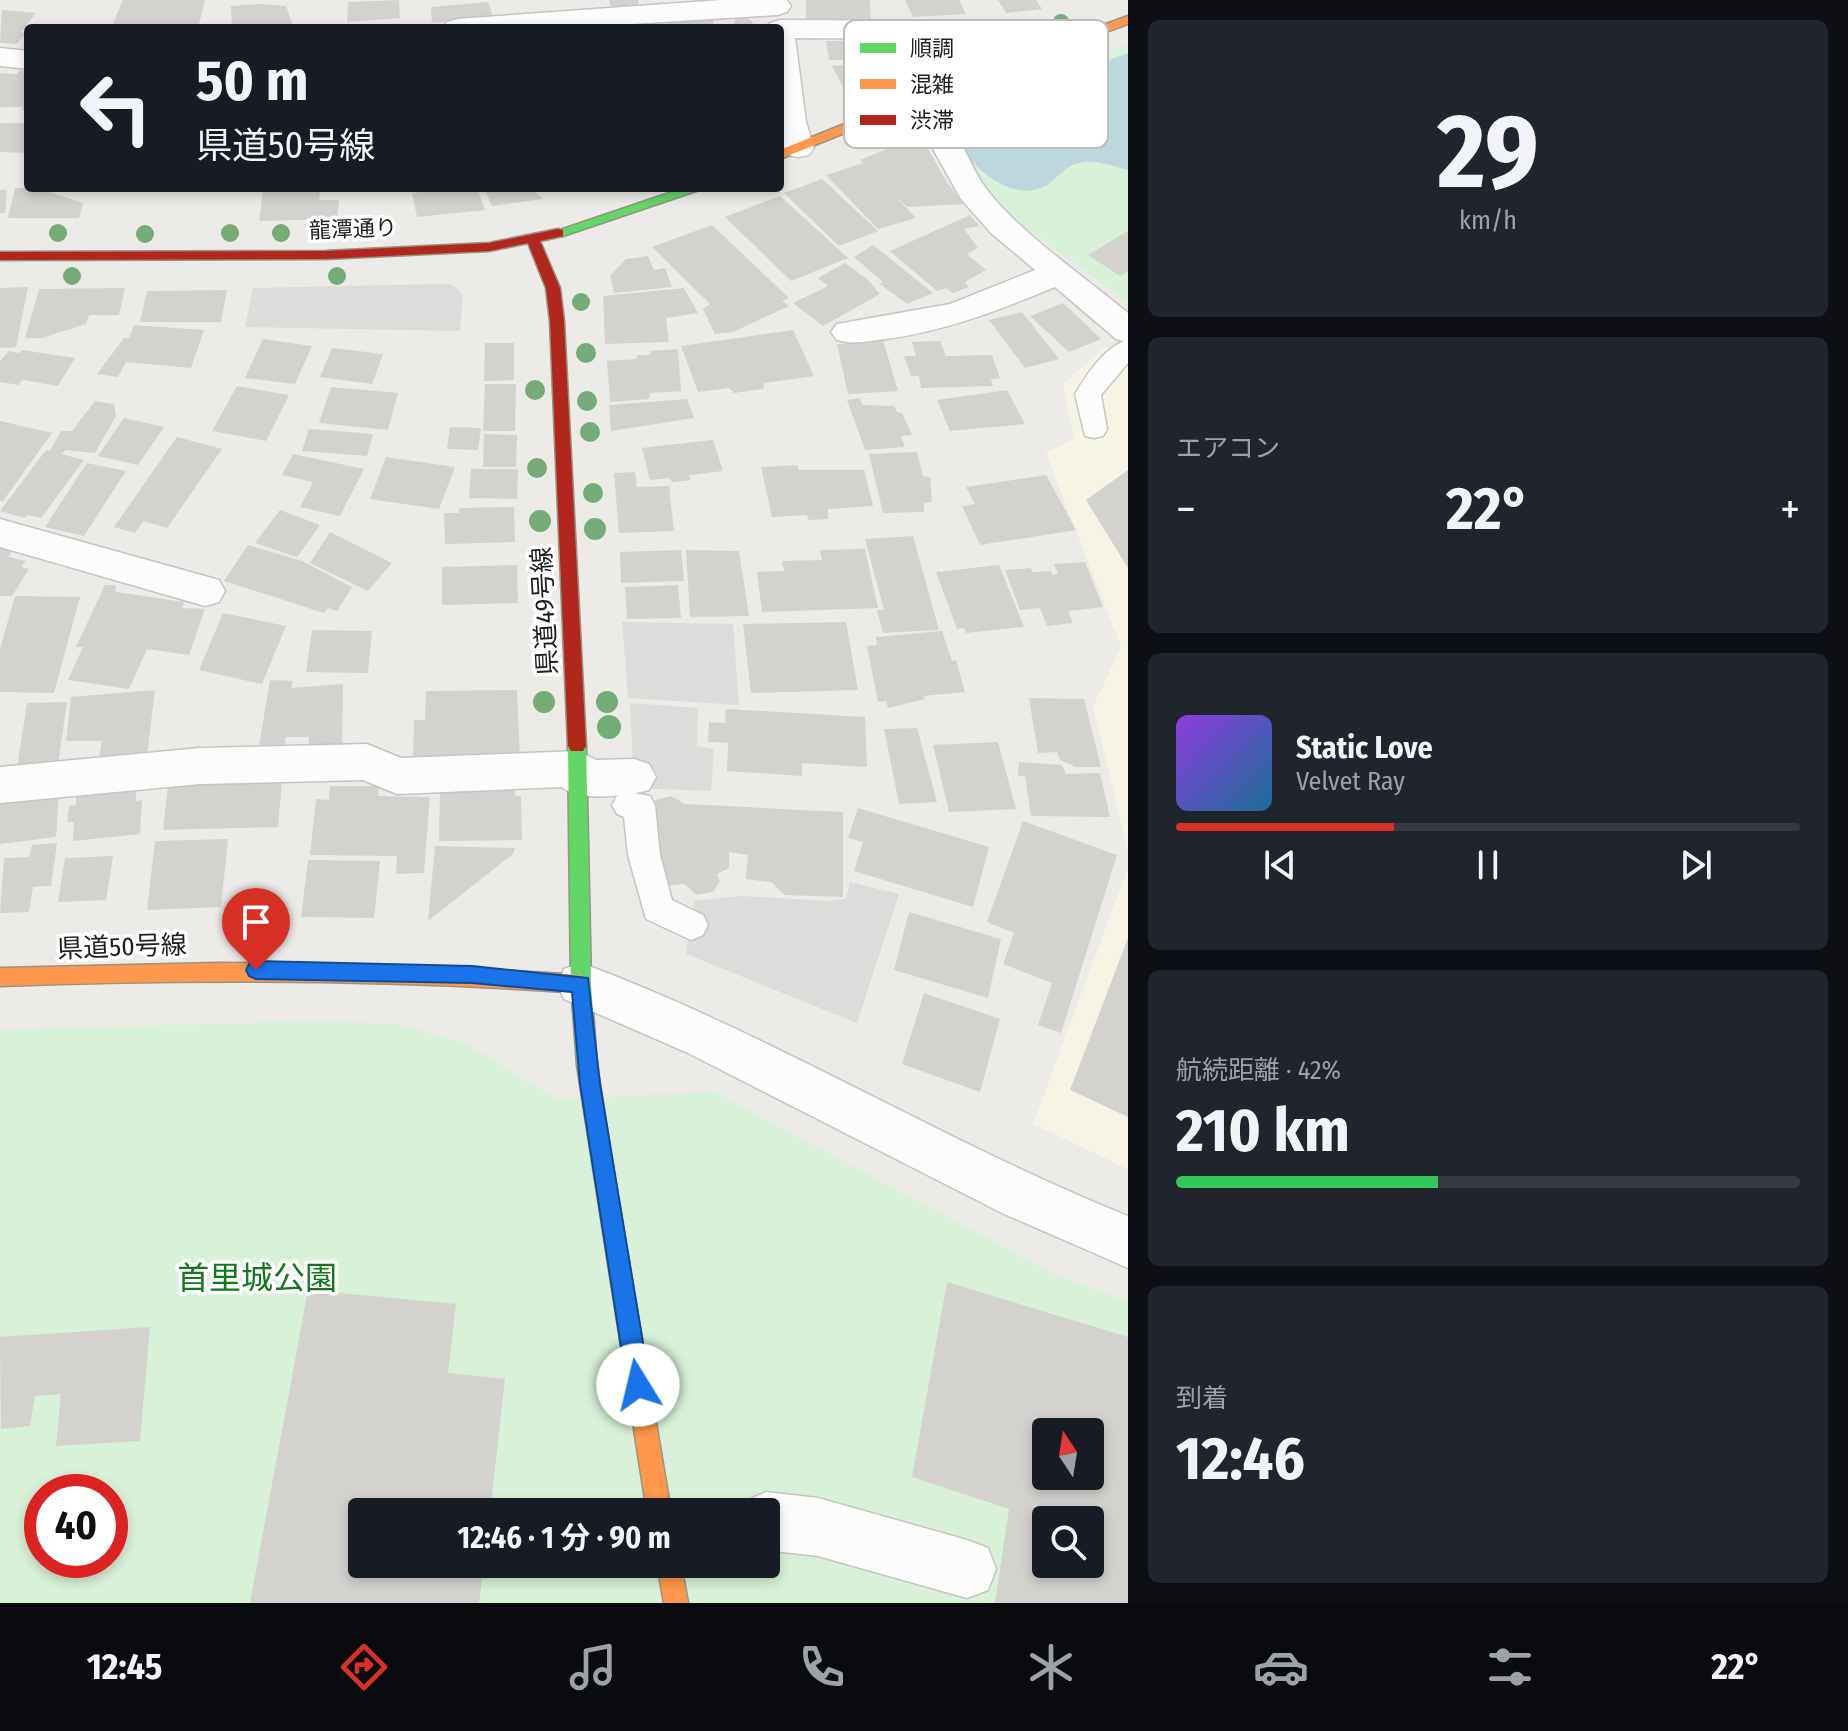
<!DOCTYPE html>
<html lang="ja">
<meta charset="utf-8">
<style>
body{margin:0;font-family:"Fira Sans Condensed","Noto Sans JP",sans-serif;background:#20242c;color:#f1f3f6;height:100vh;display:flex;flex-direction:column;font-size:30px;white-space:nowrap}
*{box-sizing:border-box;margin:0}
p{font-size:26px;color:#9ea1a6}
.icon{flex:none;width:44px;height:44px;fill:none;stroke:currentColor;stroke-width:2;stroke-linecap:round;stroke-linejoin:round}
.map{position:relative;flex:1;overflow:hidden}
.side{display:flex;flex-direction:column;gap:20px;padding:20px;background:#0d0f14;width:720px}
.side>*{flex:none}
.guide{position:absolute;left:24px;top:24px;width:760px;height:168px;border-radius:8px;box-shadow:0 4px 12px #0003;background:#171b24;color:#f1f3f6;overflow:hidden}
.needle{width:52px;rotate:348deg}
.buttons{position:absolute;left:1032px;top:1418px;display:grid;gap:16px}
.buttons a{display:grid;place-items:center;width:72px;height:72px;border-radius:8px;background:#171b24;box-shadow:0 4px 12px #0003;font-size:40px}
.speed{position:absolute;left:24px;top:1474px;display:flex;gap:16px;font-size:40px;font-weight:700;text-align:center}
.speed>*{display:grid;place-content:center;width:104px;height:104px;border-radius:50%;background:#171b24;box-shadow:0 4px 12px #0003;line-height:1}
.speed .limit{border:12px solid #d22;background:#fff;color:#111}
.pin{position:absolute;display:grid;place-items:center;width:68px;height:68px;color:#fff;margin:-82px -34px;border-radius:50% 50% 50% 0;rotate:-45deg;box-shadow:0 0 8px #0007}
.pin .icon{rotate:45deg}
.me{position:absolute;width:88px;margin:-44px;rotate:351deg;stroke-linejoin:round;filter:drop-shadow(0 0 6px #0008)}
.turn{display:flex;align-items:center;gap:28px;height:168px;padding:0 40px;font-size:36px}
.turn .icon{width:104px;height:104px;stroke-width:2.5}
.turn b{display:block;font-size:56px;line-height:68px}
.big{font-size:60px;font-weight:700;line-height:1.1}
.side .card{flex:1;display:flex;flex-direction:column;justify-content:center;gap:12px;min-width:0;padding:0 28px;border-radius:12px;background:#20242c}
.side .dial{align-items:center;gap:0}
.dial b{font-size:104px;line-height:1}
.song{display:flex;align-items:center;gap:24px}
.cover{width:96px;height:96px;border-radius:12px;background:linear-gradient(135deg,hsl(270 70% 55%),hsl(200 70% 35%))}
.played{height:8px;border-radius:4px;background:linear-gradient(90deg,#d93025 35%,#363941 35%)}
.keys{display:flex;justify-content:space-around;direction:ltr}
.heat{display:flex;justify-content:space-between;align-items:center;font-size:44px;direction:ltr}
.charge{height:12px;border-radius:6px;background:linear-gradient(90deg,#34c759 42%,#363941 0)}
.trip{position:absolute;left:348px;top:1498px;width:432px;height:80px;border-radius:8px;background:#171b24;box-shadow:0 4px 12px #0003;font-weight:700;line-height:80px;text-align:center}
.tabs{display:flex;height:128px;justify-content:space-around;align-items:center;background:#090b0e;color:#9ea1a6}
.tabs .icon{width:56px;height:56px}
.tabs .current{color:#d93025}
.tabs b{font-size:36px;color:#f1f3f6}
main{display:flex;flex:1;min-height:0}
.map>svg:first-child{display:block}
</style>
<main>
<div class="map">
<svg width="1128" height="1603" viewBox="0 0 1128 1603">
<rect width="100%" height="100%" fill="#edebe8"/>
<g fill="#f6f5e5">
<polygon points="1128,343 1128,851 1093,707 1121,647 1046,453 1074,439 1063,385 1101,349"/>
<polygon points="1128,868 1128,1169 1033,1124"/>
</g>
<g fill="#d8f1d8" fill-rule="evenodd">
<polygon points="1128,44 1128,302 1008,215 961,151 966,111"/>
<path d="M 281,1022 L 394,1023 L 467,1044 L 556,1099 L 714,1092 L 1055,1274 L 1128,1302 L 1128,1603 L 0,1603 L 0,1030 ZM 1046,1432 L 1090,1432 L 1090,1476 L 1046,1476 ZM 42,1492 L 110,1492 L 110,1560 L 42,1560 ZM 362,1512 L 766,1512 L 766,1564 L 362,1564 ZM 1046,1520 L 1090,1520 L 1090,1564 L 1046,1564 Z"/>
</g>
<g fill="#dddcdb">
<polygon points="440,284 451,284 463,294 460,331 245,327 253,288"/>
<polygon points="622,622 733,624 739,705 628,698"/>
<polygon points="630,703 698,708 697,746 714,749 711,791 634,788"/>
<polygon points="850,882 899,894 857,1023 686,954 694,901 741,896 830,901 846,898"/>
</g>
<path fill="#bed7de" d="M 1128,53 L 1128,170 C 1113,166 1093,158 1078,163 C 1066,166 1057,178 1047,185 C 1017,203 982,175 965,153 L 972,111 Z"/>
<g fill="#d4d2cf" fill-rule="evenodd">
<polygon points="123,0 205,0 198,28 111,28"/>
<polygon points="399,0 400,18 347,22 348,2"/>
<polygon points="609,0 639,0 638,5 611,7"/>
<polygon points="806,0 870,0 871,28 806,25"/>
<polygon points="905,0 959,0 966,14 913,17"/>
<polygon points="998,0 1036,0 1042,9 1006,13"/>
<polygon points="488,2 493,17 432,23 431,7"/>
<polygon points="261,4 286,6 294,28 232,28 231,6"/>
<polygon points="2,10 36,13 21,32 25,34 17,44 0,43"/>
<polygon points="736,18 747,18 752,21 753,28 733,28"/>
<polygon points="712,19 716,28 653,28 652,25"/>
<polygon points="826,41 877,41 881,60 829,60"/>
<polygon points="887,61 894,69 844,89 832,66"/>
<polygon points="19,71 28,71 28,110 22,110 23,107 0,107 0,73 17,74"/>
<polygon points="0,123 28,123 28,153 0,152"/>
<polygon points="914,138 923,140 946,181 964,204 907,207 892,193 916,218 878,229 826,175 863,163 860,160"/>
<polygon points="822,179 878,231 839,246 784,193"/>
<polygon points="15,188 37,188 83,203 79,218 8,218"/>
<polygon points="456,188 477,188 485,210 417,217 412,193"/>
<polygon points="484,188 531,188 543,199 492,206"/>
<polygon points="0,190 7,190 5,213 0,213"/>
<polygon points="320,190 319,200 339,200 337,219 259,221 263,191"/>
<polygon points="780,196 848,258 791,281 725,217"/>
<polygon points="970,215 979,226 964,229 978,248 967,254 986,270 965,282 969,287 953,293 946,288 937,291 890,251"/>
<polygon points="712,225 789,298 782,301 789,306 733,332 715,334 703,309 710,304 652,247"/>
<polygon points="1128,231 1128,271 1120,276 1088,255"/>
<polygon points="873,245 933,293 907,304 880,284 883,282 854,257"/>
<polygon points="648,256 654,270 665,268 672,287 614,293 610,276 626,259"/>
<polygon points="845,263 868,280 880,294 823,326 793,303 828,286 818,278"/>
<polygon points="28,287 16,347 0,348 0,288"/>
<polygon points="125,288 119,315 89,315 86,324 42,338 25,338 39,289"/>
<polygon points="684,288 698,313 666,318 669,342 605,344 603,296"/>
<polygon points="227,290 221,322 140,322 147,291"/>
<polygon points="1063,303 1101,339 1069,352 1030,316"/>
<polygon points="1022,312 1059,359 1025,368 989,320"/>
<polygon points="134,325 204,330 191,368 126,362 118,377 97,374 124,338 129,338"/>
<polygon points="793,330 814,376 764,383 763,389 734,393 729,388 698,392 681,346"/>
<polygon points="263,339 312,346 295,384 245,378"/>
<polygon points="883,340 898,391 848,394 837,344"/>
<polygon points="940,341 946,356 992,355 1000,378 991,379 993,386 921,388 919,376 911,376 904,356 916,356 912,342"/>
<polygon points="485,343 514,343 514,380 484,381"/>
<polygon points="332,348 383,354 372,384 320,377"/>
<polygon points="678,349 681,391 650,393 649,399 610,402 607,361 637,359 637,355 650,355 650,351"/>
<polygon points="22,350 75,358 58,386 22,380 19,385 0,382 0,361 9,351 20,353"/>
<polygon points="485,384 516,384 515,431 483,431"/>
<polygon points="237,386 289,395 266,441 212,431"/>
<polygon points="331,387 398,393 388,430 319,423"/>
<polygon points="1007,390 1025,424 950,431 937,400"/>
<polygon points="859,398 863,405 894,406 897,412 902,413 912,435 901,436 905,447 865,450 847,400"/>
<polygon points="687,399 694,418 611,431 609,405"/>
<polygon points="95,401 114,404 116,416 95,453 66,450 61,454 84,460 41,518 28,515 25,518 0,511 46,450 50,451 61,431 72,431"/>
<polygon points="124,418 164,427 138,465 98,456"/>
<polygon points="0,421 52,433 3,501 0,501"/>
<polygon points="450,427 481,428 478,450 447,449"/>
<polygon points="309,429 373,434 367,456 302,451"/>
<polygon points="484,434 517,435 516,467 483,467"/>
<polygon points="177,437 222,449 167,528 143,521 135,533 114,527"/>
<polygon points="713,440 723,471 689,475 691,480 672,482 670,478 650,480 642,448"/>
<polygon points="917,452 923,476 930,477 932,502 924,503 924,512 883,513 869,454"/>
<polygon points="293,454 364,469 340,516 300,507 313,482 282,475"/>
<polygon points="386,457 455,467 439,509 370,499"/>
<polygon points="87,463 126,471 84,536 45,527"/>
<polygon points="797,465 799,470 864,470 873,506 828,509 828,519 808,520 807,515 772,517 761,467"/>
<polygon points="471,469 518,469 517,499 469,498"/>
<polygon points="1128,470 1128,568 1086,500"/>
<polygon points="635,472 637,487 669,486 674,531 619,533 614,473"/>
<polygon points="1046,475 1076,530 980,545 962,506 975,504 966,487"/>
<polygon points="514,507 515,542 445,544 444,513 459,513 459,508"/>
<polygon points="280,510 320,525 297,557 255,543"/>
<polygon points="330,532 392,563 368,591 310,563"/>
<polygon points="913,536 939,630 883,633 877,610 884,610 865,539"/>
<polygon points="248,545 302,561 352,587 337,611 328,608 324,613 224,581"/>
<polygon points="0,547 13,550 8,557 26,561 21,567 29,569 12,596 0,596"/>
<polygon points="865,549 878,608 762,612 757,572 784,571 782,561 822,560 820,550"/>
<polygon points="681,550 684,581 621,583 620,552"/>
<polygon points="686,550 739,551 749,616 690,617"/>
<polygon points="1085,562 1103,607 1068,611 1073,623 1047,626 1040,608 1020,610 1005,570 1031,568 1032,572 1051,571 1052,575 1058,574 1054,564"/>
<polygon points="517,565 518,603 442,605 442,567"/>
<polygon points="999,565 1024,627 966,633 964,628 957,629 936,572"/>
<polygon points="105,585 115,585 116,592 184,602 182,608 205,609 189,655 147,649 129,689 68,680 83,647 76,647"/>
<polygon points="678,585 681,618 627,619 625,587"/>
<polygon points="15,596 80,597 54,693 0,692 0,649"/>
<polygon points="223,613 286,626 262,684 199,670"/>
<polygon points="846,622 858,690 751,693 743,624"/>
<polygon points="312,630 372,631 368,673 306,672"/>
<polygon points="942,631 952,661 956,660 965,692 924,696 925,699 888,708 886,701 878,702 867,646 877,645 876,637"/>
<polygon points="270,680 293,681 291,688 343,684 342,750 308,751 309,737 286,737 283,753 258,752"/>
<polygon points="155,690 146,764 97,768 102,741 66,741 71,697"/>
<polygon points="517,690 520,759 413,761 414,720 425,720 426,691"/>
<polygon points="1029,698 1084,699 1101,767 1076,767 1060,760 1057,752 1038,753"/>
<polygon points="67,702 57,772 16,775 27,703"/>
<polygon points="726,709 865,717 867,767 802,763 802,776 727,771 728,743 708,742 709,722 725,723"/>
<polygon points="917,728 937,802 899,804 884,729"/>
<polygon points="998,742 1016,809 949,812 933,745"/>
<polygon points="1019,762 1062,765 1066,774 1100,773 1110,817 1031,816 1025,776 1018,776"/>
<polygon points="282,781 278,827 163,830 168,785"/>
<polygon points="330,786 379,786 378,796 430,797 424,873 396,874 397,856 310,855 316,799 329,800"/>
<polygon points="515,789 515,796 521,796 522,840 439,841 440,790"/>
<polygon points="136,791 136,801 142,800 140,834 73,841 74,822 67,822 69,806 76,805 76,797"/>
<polygon points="59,794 56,837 0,844 0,801"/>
<polygon points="671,796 685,804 843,812 843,897 785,895 771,882 746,879 748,855 729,852 729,868 717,874 720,882 713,892 697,895 684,884 667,886 645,824 651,806 656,800"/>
<polygon points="858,808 989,847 973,907 854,871 863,842 848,838"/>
<polygon points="1023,821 1117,855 1061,1033 1038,1025 1052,983 1003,964 1014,933 987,922"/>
<polygon points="228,839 221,907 147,910 155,841"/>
<polygon points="57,843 51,886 33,887 29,912 0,913 4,858 29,857 32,845"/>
<polygon points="435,846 515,848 513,854 428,921"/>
<polygon points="113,856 106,900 58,902 65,858"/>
<polygon points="308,860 380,861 374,918 301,917"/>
<polygon points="909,912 1001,939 988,998 894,970"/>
<polygon points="1128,938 1128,1117 1070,1090"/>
<polygon points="924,993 1000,1019 980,1092 902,1064"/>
<path d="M 947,1282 L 1128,1337 L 1128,1603 L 995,1603 L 1009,1509 L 912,1477 ZM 1046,1432 L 1090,1432 L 1090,1476 L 1046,1476 ZM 1046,1520 L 1090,1520 L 1090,1564 L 1046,1564 Z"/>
<polygon points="308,1290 456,1304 448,1373 505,1379 490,1512 362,1512 362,1564 484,1564 479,1603 250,1603"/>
<polygon points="150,1327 140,1441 56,1446 61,1394 35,1396 30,1426 1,1429 0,1337"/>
</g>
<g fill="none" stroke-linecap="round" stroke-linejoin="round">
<g stroke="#c6c5c4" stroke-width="3">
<g id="lane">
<path d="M 1128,340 L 1128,363 L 1101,395 L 1107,429 L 1103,436 L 1094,438 L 1085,436 L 1075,394 C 1087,374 1104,347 1128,340 Z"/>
<polygon points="628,792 650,796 655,805 660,855 672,900 703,915 708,925 703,935 691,940 646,919 628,855 624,817 617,814 612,805 617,796"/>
</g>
</g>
<g stroke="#c6c5c4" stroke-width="3">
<g id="street">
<polygon points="721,0 787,0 791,6 787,12 777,15 567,28 442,28 447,22 457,19"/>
<polygon points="780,20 954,21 964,24 969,30 964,36 954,39 795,38 806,122 814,148 809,155 798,157 787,155 780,139 780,28 766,28 770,23"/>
<polygon points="0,48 28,51 28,69 0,66"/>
<path d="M 911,93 C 951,103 964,157 985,187 C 1016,230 1086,278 1128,313 L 1128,343 L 1116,339 L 1055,287 C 999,310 946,331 886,339 C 869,341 853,345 837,340 L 831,332 L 837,324 L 950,304 L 1035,270 L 991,233 L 961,199 L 924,133 L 896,102 L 900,96 Z"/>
<polygon points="0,519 219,580 225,591 219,602 205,606 0,547"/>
<path d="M 367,744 L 401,758 L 579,751 L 596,760 L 634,759 L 649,764 L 656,777 L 649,790 C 629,796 578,802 562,787 L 397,794 L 363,780 L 200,784 L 0,803 L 0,767 L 200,748 Z"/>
<path d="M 581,963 C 770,1033 941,1141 1128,1216 L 1128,1268 L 1002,1213 L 688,1053 L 564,999 L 557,984 L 564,969 Z"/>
<polygon points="766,1492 818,1498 967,1540 988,1548 996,1569 988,1590 967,1598 818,1556 766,1550 766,1512 741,1512 746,1501"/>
</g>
</g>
<g stroke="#949681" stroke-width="3">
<g id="fast">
<polygon points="684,188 705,188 563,236 553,236 551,233"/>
<polygon points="577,739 583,741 586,746 591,984 597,1065 612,1161 609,1168 602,1171 595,1168 592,1161 577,1065 571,984 568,746 571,741"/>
</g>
</g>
<g stroke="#949681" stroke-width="3">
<g id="slow">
<polygon points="1128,16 1128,24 976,80 780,159 780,150 968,74"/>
<path d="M 218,963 C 339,963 460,967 581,975 L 588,978 L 591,984 L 588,990 L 581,993 C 387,979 194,979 0,986 L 0,968 Z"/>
<polygon points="602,1151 609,1154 612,1161 671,1512 647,1512 592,1161 595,1154"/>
<polygon points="657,1564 681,1564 688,1603 664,1603"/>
</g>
</g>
<g stroke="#949681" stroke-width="3">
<polygon id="jam" points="558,229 563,230 563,236 540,241 560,288 564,321 586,746 583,751 571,751 568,746 550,321 546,288 528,243 489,251 325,259 0,260 0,252 325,251 489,243"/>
</g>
<use href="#lane" fill="#fcfcfc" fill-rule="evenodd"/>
<use href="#street" fill="#fcfcfc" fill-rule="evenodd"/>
<use href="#fast" fill="#63d668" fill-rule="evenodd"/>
<use href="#slow" fill="#ff974d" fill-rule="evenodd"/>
<use href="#jam" fill="#b3261e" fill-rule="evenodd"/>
</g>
<g fill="#75ac78">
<circle cx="1061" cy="22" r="8"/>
<circle cx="330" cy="232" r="9"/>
<circle cx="58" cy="233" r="9"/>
<circle cx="230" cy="233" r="9"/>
<circle cx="281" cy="233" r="9"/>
<circle cx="145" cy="234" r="9"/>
<circle cx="72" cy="276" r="9"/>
<circle cx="337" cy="276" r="9"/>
<circle cx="581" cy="302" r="9"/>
<circle cx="586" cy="353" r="10"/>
<circle cx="535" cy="390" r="10"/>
<circle cx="587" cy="401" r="10"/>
<circle cx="590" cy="432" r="10"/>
<circle cx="537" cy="468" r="10"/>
<circle cx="593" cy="493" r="10"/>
<circle cx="540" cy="521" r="11"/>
<circle cx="595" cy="529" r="11"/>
<circle cx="540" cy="582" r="11"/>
<circle cx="544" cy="702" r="11"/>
<circle cx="607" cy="702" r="11"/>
<circle cx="609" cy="727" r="12"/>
</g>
<polygon fill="#1a73e8" stroke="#114b97" stroke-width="2" points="256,961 472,966 588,978 600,1084 650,1385 646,1393 638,1397 630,1393 627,1385 580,1084 572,992 472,983 256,979 249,976 246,970 249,964"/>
<g text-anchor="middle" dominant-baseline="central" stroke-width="7" stroke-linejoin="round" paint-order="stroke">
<g font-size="22" fill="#1f1f1f" stroke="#fff">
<text transform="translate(353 229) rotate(-2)">龍潭通り</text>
</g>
<g font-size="26" fill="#1f1f1f" stroke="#fff">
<text transform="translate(545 611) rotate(-93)">県道49号線</text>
<text transform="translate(122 947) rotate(-2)">県道50号線</text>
</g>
<g font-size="32" fill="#13781c" stroke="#fff">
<text x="257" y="1278">首里城公園</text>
</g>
</g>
<rect x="844" y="20" width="264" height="128" rx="12" fill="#fff" stroke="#bcbcbc" stroke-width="2"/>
<rect x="860" y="43" width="36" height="10" fill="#63d668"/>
<rect x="860" y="79" width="36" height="10" fill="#ff974d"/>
<rect x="860" y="115" width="36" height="10" fill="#b3261e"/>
<g font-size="22" fill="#1f1f1f">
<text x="910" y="56">順調</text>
<text x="910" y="92">混雑</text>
<text x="910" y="128">渋滞</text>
</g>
</svg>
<div class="buttons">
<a><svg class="needle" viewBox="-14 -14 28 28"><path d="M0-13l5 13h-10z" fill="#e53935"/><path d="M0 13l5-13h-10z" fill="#9ea1a6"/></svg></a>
<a><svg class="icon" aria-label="search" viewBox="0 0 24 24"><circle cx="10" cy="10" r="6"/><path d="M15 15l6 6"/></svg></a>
</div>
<div class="speed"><div class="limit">40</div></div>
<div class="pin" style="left:256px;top:970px;background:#d93025"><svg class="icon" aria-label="arrive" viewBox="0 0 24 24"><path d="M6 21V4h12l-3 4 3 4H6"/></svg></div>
<svg class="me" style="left:638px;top:1385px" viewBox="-20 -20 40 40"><circle r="19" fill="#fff"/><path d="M0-13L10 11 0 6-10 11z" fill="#1a73e8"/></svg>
<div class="trip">12:46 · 1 分 · 90 m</div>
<div class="guide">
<div class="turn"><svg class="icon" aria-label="left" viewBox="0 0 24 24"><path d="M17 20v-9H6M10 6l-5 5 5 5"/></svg><div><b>50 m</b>県道50号線</div></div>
</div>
</div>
<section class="side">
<div class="card dial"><b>29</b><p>km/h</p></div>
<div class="card"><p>エアコン</p>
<div class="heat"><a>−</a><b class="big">22°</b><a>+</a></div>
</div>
<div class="card">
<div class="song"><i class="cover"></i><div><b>Static Love</b><p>Velvet Ray</p></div></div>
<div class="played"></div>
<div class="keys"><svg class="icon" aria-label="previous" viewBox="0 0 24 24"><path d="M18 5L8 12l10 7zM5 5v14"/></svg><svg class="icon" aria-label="pause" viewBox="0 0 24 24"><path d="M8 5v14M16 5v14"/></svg><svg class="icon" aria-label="next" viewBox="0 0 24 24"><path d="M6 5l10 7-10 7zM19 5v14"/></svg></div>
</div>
<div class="card"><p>航続距離 · 42%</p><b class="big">210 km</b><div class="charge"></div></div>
<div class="card"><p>到着</p><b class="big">12:46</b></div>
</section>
</main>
<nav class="tabs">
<b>12:45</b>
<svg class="icon current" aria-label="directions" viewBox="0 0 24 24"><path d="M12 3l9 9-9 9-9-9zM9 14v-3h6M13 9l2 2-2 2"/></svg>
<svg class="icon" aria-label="music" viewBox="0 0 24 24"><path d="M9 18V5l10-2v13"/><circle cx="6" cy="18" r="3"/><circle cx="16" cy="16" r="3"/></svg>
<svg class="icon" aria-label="phone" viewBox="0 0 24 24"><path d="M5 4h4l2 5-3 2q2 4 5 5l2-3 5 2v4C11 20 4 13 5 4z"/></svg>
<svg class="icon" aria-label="climate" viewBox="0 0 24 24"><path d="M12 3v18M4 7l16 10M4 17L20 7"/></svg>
<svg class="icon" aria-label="car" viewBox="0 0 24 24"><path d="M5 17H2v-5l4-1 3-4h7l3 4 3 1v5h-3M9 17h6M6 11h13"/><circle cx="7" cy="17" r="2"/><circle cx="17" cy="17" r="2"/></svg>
<svg class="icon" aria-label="filters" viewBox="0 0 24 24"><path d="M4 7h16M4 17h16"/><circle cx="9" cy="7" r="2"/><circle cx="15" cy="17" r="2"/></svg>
<b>22°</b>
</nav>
